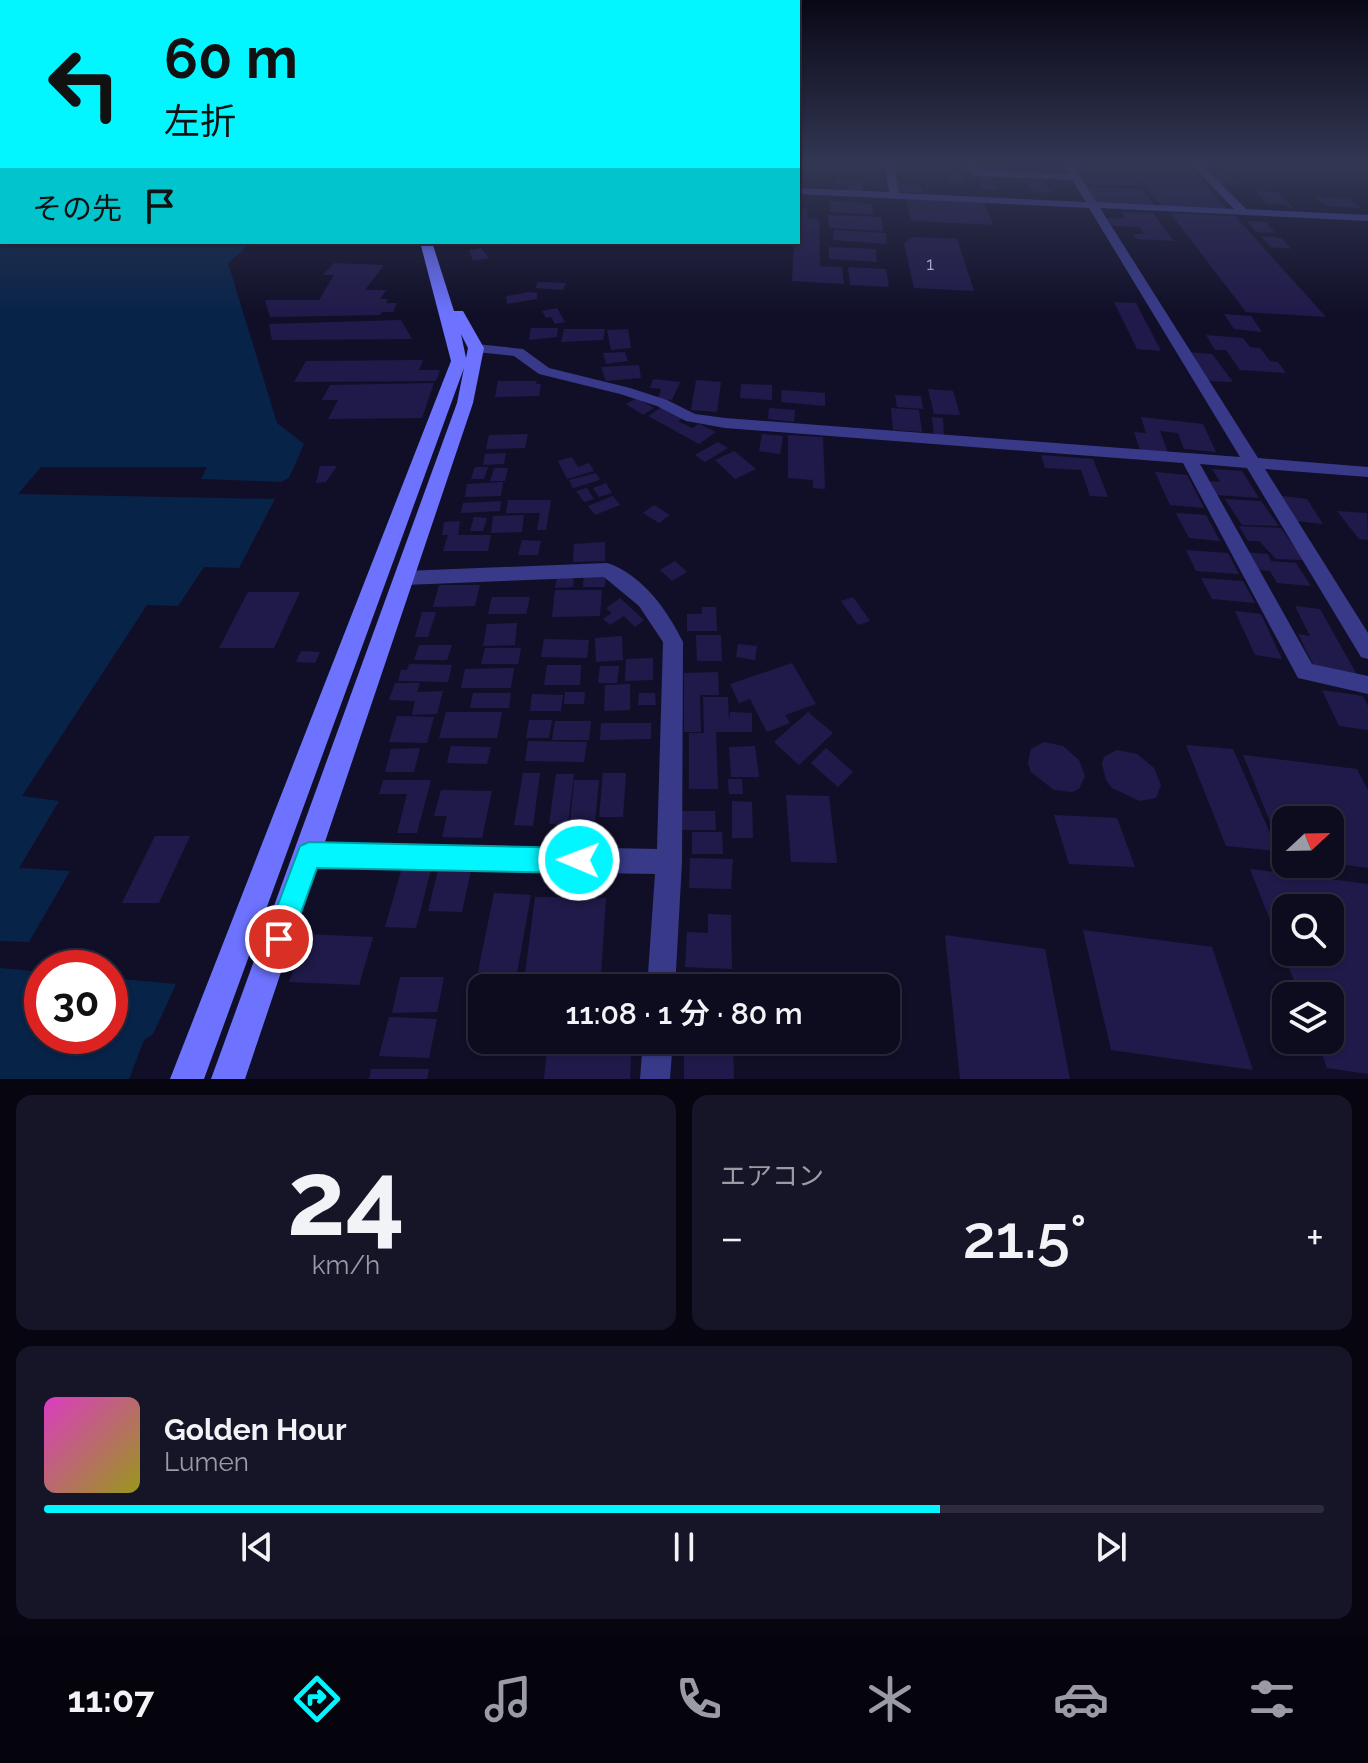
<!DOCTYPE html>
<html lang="ja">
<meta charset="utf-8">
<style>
body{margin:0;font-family:Raleway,"Noto Sans JP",sans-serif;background:#161427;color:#f1f3f6;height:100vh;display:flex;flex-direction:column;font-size:30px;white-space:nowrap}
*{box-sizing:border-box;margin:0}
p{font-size:26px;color:#9a9ba4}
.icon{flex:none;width:44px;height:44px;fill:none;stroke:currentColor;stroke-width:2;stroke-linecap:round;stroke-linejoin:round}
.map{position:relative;height:1079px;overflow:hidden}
.drawer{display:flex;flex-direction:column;gap:16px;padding:16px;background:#070610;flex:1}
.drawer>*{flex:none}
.top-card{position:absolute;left:0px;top:0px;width:800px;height:244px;box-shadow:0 2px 6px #0004,0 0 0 2px #2d2b3c;background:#02f6ff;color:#111;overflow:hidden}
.needle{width:52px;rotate:68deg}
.controls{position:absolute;left:1272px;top:806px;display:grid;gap:16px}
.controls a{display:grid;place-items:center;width:72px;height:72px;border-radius:16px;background:#0d0b1e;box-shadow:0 2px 6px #0004,0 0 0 2px #2d2b3c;font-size:40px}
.speed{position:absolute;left:24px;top:950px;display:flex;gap:16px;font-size:40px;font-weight:700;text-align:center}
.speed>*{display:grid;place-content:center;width:104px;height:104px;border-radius:50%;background:#0d0b1e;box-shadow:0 2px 6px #0004,0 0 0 2px #2d2b3c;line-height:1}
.speed .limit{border:12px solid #d22;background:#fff;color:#111}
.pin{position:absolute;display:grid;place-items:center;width:68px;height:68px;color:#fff;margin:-34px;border:4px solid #fff;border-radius:50%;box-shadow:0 2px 8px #0007}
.me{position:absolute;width:88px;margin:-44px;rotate:271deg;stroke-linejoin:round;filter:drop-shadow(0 0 6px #0008)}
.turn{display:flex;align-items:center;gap:28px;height:168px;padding:0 32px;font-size:36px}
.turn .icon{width:104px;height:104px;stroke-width:2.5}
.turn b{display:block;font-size:56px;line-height:68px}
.then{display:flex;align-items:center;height:76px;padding:0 32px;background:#0003;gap:16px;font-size:30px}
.big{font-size:60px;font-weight:600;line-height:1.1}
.drawer .tile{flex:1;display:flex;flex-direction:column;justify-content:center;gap:12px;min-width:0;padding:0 28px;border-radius:16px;background:#161427}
.drawer .dial{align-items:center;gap:0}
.dial b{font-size:104px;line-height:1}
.song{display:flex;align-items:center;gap:24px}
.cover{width:96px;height:96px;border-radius:12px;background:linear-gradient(135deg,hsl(310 70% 55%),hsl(60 70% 35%))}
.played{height:8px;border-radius:4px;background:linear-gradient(90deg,#02f6ff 70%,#2d2b3c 70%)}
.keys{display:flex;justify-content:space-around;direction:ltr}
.heat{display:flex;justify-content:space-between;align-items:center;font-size:44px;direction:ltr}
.drawer .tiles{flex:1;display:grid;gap:16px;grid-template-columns:1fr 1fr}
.tile:last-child{grid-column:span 2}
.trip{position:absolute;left:468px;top:974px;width:432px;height:80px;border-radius:16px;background:#0d0b1e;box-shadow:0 2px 6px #0004,0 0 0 2px #2d2b3c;font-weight:600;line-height:80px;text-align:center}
.tabs{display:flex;height:128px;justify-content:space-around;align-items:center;background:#05040c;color:#9a9ba4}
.tabs .icon{width:56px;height:56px}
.tabs .on{color:#02f6ff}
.tabs b{font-size:36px;color:#f1f3f6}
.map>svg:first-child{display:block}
</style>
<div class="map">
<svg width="1368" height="1079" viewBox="0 0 1368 1079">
<rect width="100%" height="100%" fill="#110f28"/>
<g fill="#082348">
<polygon points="0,163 2,242 252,242 228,263 277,423 304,444 289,478 281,482 201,479 207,467 41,467 18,494 275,499 239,568 204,567 178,606 147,605 22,796 59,801 19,868 70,871 29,942 0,941"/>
<polygon points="0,968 42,972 42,1036 110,1036 110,978 176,984 153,1034 144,1040 129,1079 0,1079"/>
</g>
<g fill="#201a4a" fill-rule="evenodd">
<polygon points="921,163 960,163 961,167 941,166 956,168 958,172 924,173"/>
<polygon points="985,163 1002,163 1005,167 994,168 1006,168 1008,173 982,172 981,167 987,167"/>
<polygon points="1070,163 1127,163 1145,187 1083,184"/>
<polygon points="1128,163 1185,163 1227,209 1161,206"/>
<polygon points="1229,163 1250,166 1257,174 1237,173"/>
<polygon points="947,173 961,173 965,184 951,183"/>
<polygon points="1210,173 1229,175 1236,184 1217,183"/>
<polygon points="978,177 992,178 998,190 983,189"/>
<polygon points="836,179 862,180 863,192 848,191 847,185 837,184"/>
<polygon points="1025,180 1043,180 1052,193 1033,192"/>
<polygon points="894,183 919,184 923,193 898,192"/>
<polygon points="1085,186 1142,189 1155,206 1096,203"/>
<polygon points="1255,191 1278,192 1294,209 1285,205 1267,204"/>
<polygon points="906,197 983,201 993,225 911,221"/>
<polygon points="1315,197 1351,199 1361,208 1325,206"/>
<polygon points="829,201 872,204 873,214 830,212"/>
<polygon points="798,209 807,209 807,218 819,219 820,266 842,267 844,284 792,281 794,242 798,242"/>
<polygon points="1121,212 1153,213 1174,241 1137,239 1133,234 1144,234 1139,227 1112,226 1107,218 1126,219"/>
<polygon points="1170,213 1235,216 1326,317 1246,312"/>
<polygon points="828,215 881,217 883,231 829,228"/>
<polygon points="1247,221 1266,222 1275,233 1256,232"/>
<polygon points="834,230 886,233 886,244 833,240"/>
<polygon points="1261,236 1282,238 1291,249 1270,247"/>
<polygon points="913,237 957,239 974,291 914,288 904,243"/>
<polygon points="829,247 876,249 877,262 829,259"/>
<polygon points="481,248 489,258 473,261 469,250"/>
<polygon points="334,263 384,265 365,290 386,290 380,299 388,299 386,303 397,303 393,312 382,312 380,315 270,317 265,300 319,300 334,275 323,275"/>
<polygon points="848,267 886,269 889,287 850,285"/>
<polygon points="538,282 566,283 563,290 535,288"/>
<polygon points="530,292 537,293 537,299 507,304 506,296"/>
<polygon points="1114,302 1136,303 1161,351 1137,349"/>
<polygon points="557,308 565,322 555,324 551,317 546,318 542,311"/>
<polygon points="1224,314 1251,316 1262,332 1234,329"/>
<polygon points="401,320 412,339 272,340 269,324"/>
<polygon points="531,328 558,328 557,337 529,340"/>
<polygon points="564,329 605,329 603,340 561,342"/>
<polygon points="628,329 631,348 611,350 607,330"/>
<polygon points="1206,335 1243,338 1250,347 1260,348 1270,361 1278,362 1286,373 1240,370 1226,350 1215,350"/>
<polygon points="625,352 628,361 606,364 603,353"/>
<polygon points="1187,352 1212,354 1233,382 1207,381"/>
<polygon points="423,360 419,370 440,370 436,381 294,382 306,361"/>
<polygon points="639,365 641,378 606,381 601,367"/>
<polygon points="653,379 680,382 672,400 658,399 661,389 650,388"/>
<polygon points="696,380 721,382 717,412 691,410"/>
<polygon points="498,381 537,381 536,384 541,384 539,396 495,397"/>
<polygon points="434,383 422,418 328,419 338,400 322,400 330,385"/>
<polygon points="741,384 772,385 772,400 740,398"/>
<polygon points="928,389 953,391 960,415 934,414"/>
<polygon points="782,390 825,393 825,406 781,402"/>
<polygon points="895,395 921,396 923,409 897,407"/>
<polygon points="637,398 654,408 643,415 626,404"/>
<polygon points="662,407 683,418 678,421 692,428 699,424 716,432 699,444 648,416"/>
<polygon points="769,408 795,410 794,422 768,419"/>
<polygon points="891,408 919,410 922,432 893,430"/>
<polygon points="932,417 943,418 944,437 934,436"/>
<polygon points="1141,417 1203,424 1216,452 1184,449 1178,433 1160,431 1169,456 1141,453 1134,432 1146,433"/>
<polygon points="528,434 525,448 486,449 489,435"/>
<polygon points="762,434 783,436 780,454 759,451"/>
<polygon points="788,435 823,437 825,489 813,488 813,480 788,478"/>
<polygon points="718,442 728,448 705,462 695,455"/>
<polygon points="734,451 756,469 735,479 715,460"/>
<polygon points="506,453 504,464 483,465 485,454"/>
<polygon points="1041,455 1093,459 1108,497 1090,496 1081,470 1045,468"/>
<polygon points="572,457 578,467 589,463 594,471 567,479 558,461"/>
<polygon points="320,466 337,466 326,482 316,483"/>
<polygon points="475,467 488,467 484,479 471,479"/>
<polygon points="494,468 508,468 505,481 490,481"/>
<polygon points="1212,469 1242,471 1259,498 1216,495 1208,481 1220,482"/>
<polygon points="1155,472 1187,475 1204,508 1170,505"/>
<polygon points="596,473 600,480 573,488 569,480"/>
<polygon points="503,482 501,496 465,497 467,484"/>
<polygon points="606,483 612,493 599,497 593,488"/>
<polygon points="587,488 594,499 584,502 576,491"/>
<polygon points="613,496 620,505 595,515 588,506"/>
<polygon points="1282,496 1307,499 1323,524 1296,521"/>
<polygon points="1225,499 1261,501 1279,526 1242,525"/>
<polygon points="508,500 551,500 546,530 537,530 540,513 506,513"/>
<polygon points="501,501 500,511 461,513 463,503"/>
<polygon points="654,505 670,515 659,523 643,513"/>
<polygon points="1337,511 1367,513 1368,540 1359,539"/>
<polygon points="1176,513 1206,515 1220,541 1189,538"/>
<polygon points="524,515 522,532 491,533 493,516"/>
<polygon points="474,517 487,518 483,531 470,531"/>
<polygon points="460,521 458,535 491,535 488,551 443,551 448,535 442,535 444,522"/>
<polygon points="1239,526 1281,528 1304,560 1276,559 1259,541 1248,541"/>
<polygon points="522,540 541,541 538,555 518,555"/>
<polygon points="605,542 605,561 573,562 574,544"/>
<polygon points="1186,550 1228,553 1239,574 1196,571"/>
<polygon points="1243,552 1268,554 1271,561 1296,563 1311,586 1277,583 1270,571 1252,569"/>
<polygon points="675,561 687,572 672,581 660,570"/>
<polygon points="584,573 606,573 605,587 583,587"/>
<polygon points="574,575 573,587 555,588 557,578"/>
<polygon points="1201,578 1243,581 1255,603 1212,599"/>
<polygon points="439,585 480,585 475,606 433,607"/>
<polygon points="555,590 602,590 600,616 552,617"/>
<polygon points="248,592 300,592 274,648 219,648"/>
<polygon points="492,597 530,597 526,614 488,614"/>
<polygon points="853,597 870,621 858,625 841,601"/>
<polygon points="620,598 644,620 635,627 624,616 610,625 603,619 612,613 606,608"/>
<polygon points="1295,606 1320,609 1357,675 1316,670 1298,634 1310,636"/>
<polygon points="702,607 716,607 717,631 687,631 687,614 702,614"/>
<polygon points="1235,611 1261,614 1282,659 1255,655"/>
<polygon points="422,612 436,612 428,637 415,637"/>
<polygon points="517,623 515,645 483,646 487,624"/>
<polygon points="696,635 721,635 722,661 697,661"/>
<polygon points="622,636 623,660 596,662 595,638"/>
<polygon points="544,639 589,640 587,658 541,657"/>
<polygon points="738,644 757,646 755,660 736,657"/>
<polygon points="419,645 452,645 447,660 414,660"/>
<polygon points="485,648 521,648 518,664 481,664"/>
<polygon points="301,651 320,652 315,663 296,662"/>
<polygon points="653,658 653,680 625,681 626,659"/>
<polygon points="792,663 816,704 785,715 790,723 767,732 750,699 739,703 730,684"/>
<polygon points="409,664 452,665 448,682 398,681 401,670 407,670"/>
<polygon points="547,665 581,665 580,685 544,685"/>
<polygon points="600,666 619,666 617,683 598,683"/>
<polygon points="514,668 511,688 461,688 465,669"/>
<polygon points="718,672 719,695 700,695 701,732 684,732 684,673"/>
<polygon points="395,683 420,683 417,692 443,691 437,714 412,715 415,701 389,700"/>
<polygon points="630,684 630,710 604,711 605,685"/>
<polygon points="1322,690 1363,696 1368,706 1368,730 1339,726"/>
<polygon points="565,692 585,692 584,704 564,704"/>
<polygon points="473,693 511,693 509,708 470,708"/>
<polygon points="639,693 655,693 656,705 638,705"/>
<polygon points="532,694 563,695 561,711 530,711"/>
<polygon points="703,697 728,697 729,722 730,712 752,713 752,732 716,732 718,789 689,789 689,733 704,733"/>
<polygon points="446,712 502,712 497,738 439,738"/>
<polygon points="808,712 833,733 799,765 774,742"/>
<polygon points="397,716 434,717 427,743 389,742"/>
<polygon points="529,720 552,720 549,738 526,738"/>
<polygon points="555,721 591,721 589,740 552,740"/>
<polygon points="601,723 651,723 651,739 600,740"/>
<polygon points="528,741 587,742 584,762 525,761"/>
<polygon points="1044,742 1063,746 1079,760 1085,776 1079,789 1072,792 1054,790 1031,772 1028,763 1031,749"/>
<polygon points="1186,745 1233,749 1278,851 1226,846"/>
<polygon points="451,746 491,747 487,764 447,763"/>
<polygon points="755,746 759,777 731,777 729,747"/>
<polygon points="420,748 414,772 385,772 391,749"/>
<polygon points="826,748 853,772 838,787 811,763"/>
<polygon points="1117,750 1137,754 1154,768 1161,785 1156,798 1140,801 1112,788 1106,780 1102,764 1104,757"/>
<polygon points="1243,755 1357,769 1368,790 1368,868 1330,863 1330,820 1286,820 1286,861"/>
<polygon points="523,773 540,773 533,826 514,825"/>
<polygon points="603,773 626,773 623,817 599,817"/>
<polygon points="556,774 574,774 568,825 549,824"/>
<polygon points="728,779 742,779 743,794 729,794"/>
<polygon points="383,780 431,780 417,833 397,833 407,794 379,794"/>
<polygon points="574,780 599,780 595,823 570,823"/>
<polygon points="441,790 492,791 482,838 442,837 447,816 434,816"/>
<polygon points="786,795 829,796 837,863 791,862"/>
<polygon points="732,801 752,802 753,838 732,838"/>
<polygon points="680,811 715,811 716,830 680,830"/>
<polygon points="1054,815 1117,818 1135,867 1069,864"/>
<polygon points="692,832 722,832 723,854 692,854"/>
<polygon points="155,836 190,836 159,903 122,903"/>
<polygon points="690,858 733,859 731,889 689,888"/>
<polygon points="404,861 433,862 416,928 385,927"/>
<path d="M 1250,869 L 1368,884 L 1368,1074 L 1327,1068 L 1317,1040 L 1330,1040 L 1330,996 L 1300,996 ZM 1286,908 L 1330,908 L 1330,952 L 1286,952 Z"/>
<polygon points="438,870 471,871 462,912 428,911"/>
<polygon points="494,893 531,895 517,973 478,972"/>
<polygon points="535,897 606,898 601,975 525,974"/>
<polygon points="708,914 731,915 732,969 685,967 687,932 708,933"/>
<polygon points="1083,930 1212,947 1253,1070 1111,1050"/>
<polygon points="306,934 373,937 359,985 289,982"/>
<polygon points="945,935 1045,949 1070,1079 960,1079"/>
<polygon points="400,977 444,977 437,1012 392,1013"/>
<polygon points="389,1017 437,1019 429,1058 379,1056"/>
<polygon points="548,1040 632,1040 630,1079 544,1079"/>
<polygon points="684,1045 733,1047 734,1079 684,1079"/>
<polygon points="371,1069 429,1069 427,1079 369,1079"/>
</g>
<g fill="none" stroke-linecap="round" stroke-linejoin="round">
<g fill="#383a89" fill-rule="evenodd">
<polygon points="884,163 894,163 899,193 1086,202 1072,180 975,176 970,173 967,163 977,163 979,170 1069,174 1062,163 1072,163 1096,202 1234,209 1190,163 1200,163 1246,209 1368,215 1368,221 1100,208 1258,458 1368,467 1368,477 1265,469 1368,633 1368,659 1361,657 1247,468 1200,464 1312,664 1368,676 1368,694 1298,678 1183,463 725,428 686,421 657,406 620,394 539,374 514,356 476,352 469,348 476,344 523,349 549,368 630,388 667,400 695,414 725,418 1240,457 1089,208 798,194 798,188 889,192"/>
<path d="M 607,563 C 642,574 668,611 683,642 L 682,862 L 675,988 L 647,988 L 655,874 L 309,868 L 300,864 L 296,855 L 300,846 L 309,842 L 657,849 L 663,642 L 639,606 L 604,577 L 405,585 L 398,583 L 396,578 L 398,573 L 405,571 Z"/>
<polygon points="643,1040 673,1040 670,1079 640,1079"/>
</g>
<path fill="#6d73ff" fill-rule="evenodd" d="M 420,242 L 432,242 L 454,311 L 463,311 L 484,348 L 473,403 L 245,1079 L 211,1079 L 457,403 L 464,368 L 204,1079 L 170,1079 L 451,361 ZM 461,334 L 468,348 L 466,358 Z"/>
</g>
<linearGradient id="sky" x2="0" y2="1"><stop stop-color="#090816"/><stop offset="0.52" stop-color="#323753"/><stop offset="1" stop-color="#323753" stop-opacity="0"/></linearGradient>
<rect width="1368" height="314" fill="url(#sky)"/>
<polygon fill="#02f6ff" stroke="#01a0a6" stroke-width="2" points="309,842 579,848 588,851 592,860 588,869 579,873 317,868 288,949 279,953 269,949 265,939 300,846"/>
<g text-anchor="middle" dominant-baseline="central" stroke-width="8" stroke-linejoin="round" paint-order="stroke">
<g font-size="18" fill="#aaa7d2">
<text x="930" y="263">1</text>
</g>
</g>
</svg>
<div class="controls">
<a><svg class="needle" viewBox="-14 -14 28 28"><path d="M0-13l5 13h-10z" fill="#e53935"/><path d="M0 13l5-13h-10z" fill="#9a9ba4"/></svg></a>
<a><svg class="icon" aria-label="search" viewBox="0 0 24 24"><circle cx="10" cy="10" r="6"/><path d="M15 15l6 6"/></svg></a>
<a><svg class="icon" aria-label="layers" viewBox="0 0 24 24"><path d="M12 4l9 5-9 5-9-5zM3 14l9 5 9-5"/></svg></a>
</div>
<div class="speed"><div class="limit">30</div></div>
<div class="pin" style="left:279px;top:939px;background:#d93025"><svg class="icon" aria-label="arrive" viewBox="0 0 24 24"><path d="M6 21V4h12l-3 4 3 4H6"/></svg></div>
<svg class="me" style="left:579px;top:860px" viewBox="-20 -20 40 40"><circle r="17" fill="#02f6ff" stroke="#fff" stroke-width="3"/><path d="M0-11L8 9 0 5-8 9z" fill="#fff"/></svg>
<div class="trip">11:08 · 1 分 · 80 m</div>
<div class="top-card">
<div class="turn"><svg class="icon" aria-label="left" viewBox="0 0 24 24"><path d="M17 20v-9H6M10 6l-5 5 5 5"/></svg><div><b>60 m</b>左折</div></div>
<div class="then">その先<svg class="icon" aria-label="arrive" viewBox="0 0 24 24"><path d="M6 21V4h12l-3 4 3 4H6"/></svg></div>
</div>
</div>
<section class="drawer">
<div class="tiles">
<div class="tile dial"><b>24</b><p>km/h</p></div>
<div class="tile"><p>エアコン</p>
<div class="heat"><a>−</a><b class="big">21.5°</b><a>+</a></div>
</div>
<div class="tile">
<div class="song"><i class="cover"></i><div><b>Golden Hour</b><p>Lumen</p></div></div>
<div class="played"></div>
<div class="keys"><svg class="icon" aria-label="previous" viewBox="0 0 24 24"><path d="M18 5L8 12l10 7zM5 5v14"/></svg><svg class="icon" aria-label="pause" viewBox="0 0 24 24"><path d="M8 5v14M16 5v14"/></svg><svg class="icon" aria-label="next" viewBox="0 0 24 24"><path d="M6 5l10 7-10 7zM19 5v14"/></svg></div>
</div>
</div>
</section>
<nav class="tabs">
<b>11:07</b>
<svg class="icon on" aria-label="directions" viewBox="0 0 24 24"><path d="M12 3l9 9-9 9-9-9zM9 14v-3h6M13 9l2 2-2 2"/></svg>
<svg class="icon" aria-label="music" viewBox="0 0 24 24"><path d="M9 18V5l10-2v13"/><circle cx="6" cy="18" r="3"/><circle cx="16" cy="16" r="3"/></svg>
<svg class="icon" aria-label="phone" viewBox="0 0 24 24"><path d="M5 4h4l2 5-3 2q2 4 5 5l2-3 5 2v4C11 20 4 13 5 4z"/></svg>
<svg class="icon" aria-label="climate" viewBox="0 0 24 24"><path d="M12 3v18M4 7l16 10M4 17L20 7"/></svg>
<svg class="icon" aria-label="car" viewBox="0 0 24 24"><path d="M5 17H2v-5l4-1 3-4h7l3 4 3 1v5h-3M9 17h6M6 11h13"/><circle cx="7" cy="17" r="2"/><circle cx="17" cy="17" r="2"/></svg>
<svg class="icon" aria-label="filters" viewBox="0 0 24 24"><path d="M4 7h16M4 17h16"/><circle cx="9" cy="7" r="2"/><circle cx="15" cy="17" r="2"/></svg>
</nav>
